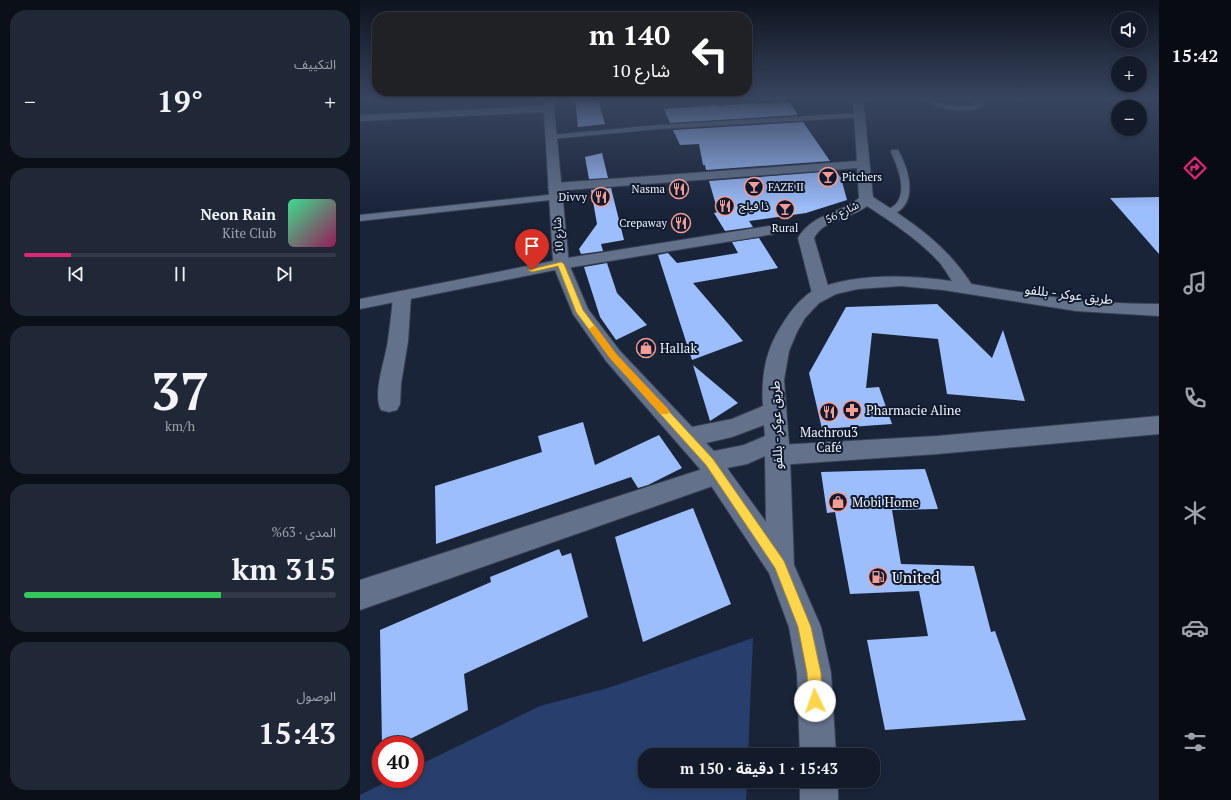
<!DOCTYPE html>
<html lang="ar">
<meta charset="utf-8">
<style>
body{margin:0;font-family:"PT Serif","Noto Sans Arabic",serif;background:#202837;color:#f1f3f6;direction:rtl;height:100vh;display:flex;flex-direction:column;font-size:15px;white-space:nowrap}
*{box-sizing:border-box;margin:0}
p{font-size:13px;color:#9da1a9}
.icon{flex:none;width:22px;height:22px;fill:none;stroke:currentColor;stroke-width:2;stroke-linecap:round;stroke-linejoin:round}
.map{position:relative;flex:1;overflow:hidden;direction:ltr}
.side{display:flex;flex-direction:column;gap:10px;padding:10px;background:#0a0f18;width:360px}
.side>*{flex:none}
.guide{position:absolute;left:12px;top:12px;width:380px;height:84px;border-radius:16px;box-shadow:0 2px 6px #0003,0 0 0 1px #323947;direction:rtl;background:#202124;color:#fff;overflow:hidden}
.tools{position:absolute;left:751px;top:12px;display:grid;gap:8px}
.tools a{display:grid;place-items:center;width:36px;height:36px;border-radius:50%;background:#131b2b;box-shadow:0 2px 6px #0003,0 0 0 1px #323947;font-size:20px}
.speed{position:absolute;left:12px;top:736px;display:flex;gap:8px;font-size:20px;font-weight:700;text-align:center}
.speed>*{display:grid;place-content:center;width:52px;height:52px;border-radius:50%;background:#131b2b;box-shadow:0 2px 6px #0003,0 0 0 1px #323947;line-height:1}
.speed .limit{border:6px solid #d22;background:#fff;color:#111}
.pin{position:absolute;display:grid;place-items:center;width:34px;height:34px;color:#fff;margin:-41px -17px;border-radius:50% 50% 50% 0;rotate:-45deg;box-shadow:0 0 4px #0007}
.pin .icon{rotate:45deg}
.me{position:absolute;width:44px;margin:-22px;rotate:357deg;stroke-linejoin:round;filter:drop-shadow(0 0 3px #0008)}
.turn{display:flex;align-items:center;gap:14px;height:84px;padding:0 16px;font-size:18px}
.turn .icon{width:52px;height:52px;stroke-width:2.5}
.turn b{display:block;font-size:28px;line-height:34px}
.big{font-size:30px;font-weight:700;line-height:1.1}
.side .widget{flex:1;display:flex;flex-direction:column;justify-content:center;gap:6px;min-width:0;padding:0 14px;border-radius:16px;background:#202837}
.side .dial{align-items:center;gap:0}
.dial b{font-size:52px;line-height:1}
.song{display:flex;align-items:center;gap:12px}
.cover{width:48px;height:48px;border-radius:6px;background:linear-gradient(135deg,hsl(150 70% 55%),hsl(330 70% 35%))}
.played{height:4px;border-radius:2px;background:linear-gradient(90deg,#db2777 15%,#323947 15%)}
.keys{display:flex;justify-content:space-around;direction:ltr}
.heat{display:flex;justify-content:space-between;align-items:center;font-size:22px;direction:ltr}
.charge{height:6px;border-radius:3px;background:linear-gradient(90deg,#34c759 63%,#323947 0)}
.trip{position:absolute;left:278px;top:748px;width:242px;height:40px;border-radius:16px;background:#131b2b;box-shadow:0 2px 6px #0003,0 0 0 1px #323947;font-weight:700;line-height:40px;text-align:center;direction:rtl}
main{display:flex;flex:1;min-height:0}
.tabs{display:flex;flex-direction:column;width:72px;justify-content:space-around;align-items:center;background:#080b11;color:#9da1a9}
.tabs .icon{width:28px;height:28px}
.tabs .current{color:#db2777}
.tabs b{font-size:18px;color:#f1f3f6}
.map>svg:first-child{display:block}
</style>
<main>
<nav class="tabs">
<b>15:42</b>
<svg class="icon current" aria-label="directions" viewBox="0 0 24 24"><path d="M12 3l9 9-9 9-9-9zM9 14v-3h6M13 9l2 2-2 2"/></svg>
<svg class="icon" aria-label="music" viewBox="0 0 24 24"><path d="M9 18V5l10-2v13"/><circle cx="6" cy="18" r="3"/><circle cx="16" cy="16" r="3"/></svg>
<svg class="icon" aria-label="phone" viewBox="0 0 24 24"><path d="M5 4h4l2 5-3 2q2 4 5 5l2-3 5 2v4C11 20 4 13 5 4z"/></svg>
<svg class="icon" aria-label="climate" viewBox="0 0 24 24"><path d="M12 3v18M4 7l16 10M4 17L20 7"/></svg>
<svg class="icon" aria-label="car" viewBox="0 0 24 24"><path d="M5 17H2v-5l4-1 3-4h7l3 4 3 1v5h-3M9 17h6M6 11h13"/><circle cx="7" cy="17" r="2"/><circle cx="17" cy="17" r="2"/></svg>
<svg class="icon" aria-label="filters" viewBox="0 0 24 24"><path d="M4 7h16M4 17h16"/><circle cx="9" cy="7" r="2"/><circle cx="15" cy="17" r="2"/></svg>
</nav>
<div class="map">
<svg width="799" height="800" viewBox="0 0 799 800">
<rect width="100%" height="100%" fill="#192439"/>
<polygon fill="#283f6d" points="393,638 388,755 285,755 285,781 387,781 386,800 0,800 0,795 32,779 55,779 55,767 180,706 248,688"/>
<g fill="#9dbefc">
<polygon points="215,98 238,98 245,124 218,127"/>
<polygon points="429,102 438,115 310,123 304,109 357,105 358,106 396,103 397,104"/>
<polygon points="443,122 470,161 346,170 345,165 343,165 339,144 320,145 313,130"/>
<polygon points="242,153 248,178 229,179 225,157"/>
<polygon points="476,171 481,178 487,200 446,213 389,221 393,227 365,231 354,213 358,212 349,181"/>
<polygon points="251,188 264,240 241,244 243,251 221,254 219,249 237,224 231,190"/>
<polygon points="799,197 799,254 750,198"/>
<polygon points="399,238 418,268 333,283 383,341 332,360 298,255 308,253 317,263 378,253 372,242"/>
<polygon points="247,263 257,293 287,325 256,340 240,317 224,267"/>
<polygon points="577,304 632,358 643,330 665,401 587,394 578,339 512,333 506,388 519,387 532,424 462,429 449,373 486,307"/>
<polygon points="333,365 378,403 350,421"/>
<polygon points="223,422 235,465 299,435 322,468 288,485 278,488 271,477 76,544 75,486 182,452 178,436"/>
<polygon points="565,469 578,509 532,510 541,564 614,566 631,632 635,631 666,720 525,730 507,640 568,636 559,591 490,594 475,512 467,513 461,472"/>
<polygon points="333,508 371,604 283,642 255,537"/>
<polygon points="199,549 202,556 211,553 228,617 104,674 108,710 38,745 22,745 20,630 131,582 130,577"/>
</g>
<g fill="none" stroke-linecap="round" stroke-linejoin="round">
<g stroke="#384051" stroke-width="2">
<g id="service">
<path d="M 565,98 C 573,97 577,103 585,105 C 595,107 606,106 617,105 L 612,98 L 618,98 L 623,103 L 623,106 C 612,115 575,110 565,98 Z"/>
<polygon points="500,113 503,113 503,117 298,129 192,139 188,137 192,135 298,125"/>
<path d="M 532,150 L 538,150 C 550,171 560,208 528,216 L 523,213 C 527,209 532,208 536,204 C 548,190 537,166 531,152 Z"/>
<polygon points="196,194 201,197 199,199 0,221 0,215"/>
</g>
</g>
<g stroke="#384051" stroke-width="2">
<g id="minor">
<path d="M 493,98 L 503,98 L 513,197 C 554,223 588,246 614,288 L 611,292 L 605,293 L 599,292 C 592,282 587,272 580,263 C 559,240 533,223 507,206 C 491,219 464,219 454,238 L 470,293 L 467,297 L 461,298 L 455,297 L 452,293 L 438,238 C 453,213 478,215 499,198 L 497,168 L 195,191 L 190,190 L 188,187 L 190,184 L 195,183 L 497,161 Z"/>
<polygon points="409,226 414,228 417,231 414,234 201,269 195,268 193,264 195,260 201,259"/>
<path d="M 42,291 L 48,292 L 51,296 L 48,341 L 41,384 L 40,404 L 37,410 L 29,412 L 21,410 C 12,393 26,358 28,340 C 30,325 32,311 33,296 L 36,292 Z"/>
<polygon points="799,416 799,434 577,454 418,465 409,462 406,455 409,448 418,445 577,436"/>
<polygon points="358,464 367,467 370,474 367,481 0,610 0,580"/>
</g>
</g>
<g stroke="#384051" stroke-width="2">
<g id="tertiary">
<path d="M 183,98 L 193,98 L 209,264 L 228,309 L 260,351 L 332,427 L 372,419 L 403,406 C 401,378 405,352 420,328 C 429,313 439,299 454,290 C 465,285 478,282 489,280 C 553,269 616,286 678,295 C 718,301 759,304 799,304 L 799,316 L 716,311 L 583,290 L 541,286 L 498,289 L 476,294 L 459,303 L 445,318 L 437,332 L 429,351 L 424,380 L 430,457 L 434,565 L 461,627 L 471,673 L 476,755 L 440,755 L 437,673 L 429,627 L 409,573 L 340,469 L 246,361 L 213,314 L 195,270 L 0,309 L 0,299 L 193,261 L 184,112 L 0,121 L 0,115 L 184,106 ZM 404,425 L 405,436 L 384,445 L 354,451 L 346,443 L 372,437 ZM 405,456 L 406,522 L 367,468 L 387,464 Z"/>
<rect x="440" y="781" width="38" height="19"/>
</g>
</g>
<use href="#service" fill="#64718b" fill-rule="evenodd"/>
<use href="#minor" fill="#64718b" fill-rule="evenodd"/>
<use href="#tertiary" fill="#64718b" fill-rule="evenodd"/>
</g>
<linearGradient id="sky" x2="0" y2="1"><stop stop-color="#0e141f"/><stop offset="0.47" stop-color="#38455f"/><stop offset="1" stop-color="#38455f" stop-opacity="0"/></linearGradient>
<rect width="799" height="210" fill="url(#sky)"/>
<polygon fill="#ffd54a" stroke="#a68a30" points="201,262 204,264 223,310 256,354 353,459 424,561 451,627 461,673 462,701 460,706 455,708 450,706 448,701 447,673 438,627 415,568 346,465 250,358 216,312 198,266 172,272 168,270"/>
<polygon fill="#f59e0b" points="233,326 236,327 256,354 308,409 309,411 308,414 301,414 250,358 229,329"/>
<defs>
<g id="bar-ring" transform="scale(1)"><circle r="9.5" fill="#101a2f" stroke="#f59c94" stroke-width="1.5"/><path d="M-6-5H6L.8 .8V4.5H3.5V6h-7V4.5H-.8V.8Z" fill="#f59c94"/></g>
<g id="restaurant-ring" transform="scale(1)"><circle r="9.5" fill="#101a2f" stroke="#f59c94" stroke-width="1.5"/><path d="M-5-6h1v4h1v-4h1v4h1v-4h1v5L-1.5 .5V6h-2V.5L-5-1ZM5-6V6H3V1.5H1.5Q1.5-4 5-6Z" fill="#f59c94"/></g>
<g id="shop-ring" transform="scale(1)"><circle r="9.5" fill="#101a2f" stroke="#f59c94" stroke-width="1.5"/><path d="M-5-2.5h2.3a2.7 3.5 0 0 1 5.4 0H5L5.5 6h-11ZM-1.5-2.5h3a1.5 2.3 0 0 0-3 0Z" fill="#f59c94"/></g>
<g id="pharmacy-ring" transform="scale(1)"><circle r="9.5" fill="#101a2f" stroke="#f59c94" stroke-width="1.5"/><path d="M-2-6h4v4h4v4h-4v4h-4v-4h-4v-4h4Z" fill="#f59c94"/></g>
<g id="fuel-ring" transform="scale(1)"><circle r="9.5" fill="#101a2f" stroke="#f59c94" stroke-width="1.5"/><path d="M-5.5-6h7V0h2V4h1.3V-2.5L3-4.5l.8-.8L6-3V5H2.5V1h-1V6h-7ZM-4.2-4.7v3.2H.2V-4.7Z" fill="#f59c94"/></g>
</defs>
<g fill-rule="evenodd">
<use href="#bar-ring" x="468" y="177"/>
<use href="#bar-ring" x="394" y="187"/>
<use href="#restaurant-ring" x="319" y="189"/>
<use href="#restaurant-ring" x="241" y="197"/>
<use href="#restaurant-ring" x="365" y="206"/>
<use href="#bar-ring" x="425" y="209"/>
<use href="#restaurant-ring" x="321" y="223"/>
<use href="#shop-ring" x="286" y="348"/>
<use href="#pharmacy-ring" x="492" y="410"/>
<use href="#restaurant-ring" x="469" y="412"/>
<use href="#shop-ring" x="478" y="502"/>
<use href="#fuel-ring" x="518" y="577"/>
</g>
<g text-anchor="middle" dominant-baseline="central" stroke-width="4" stroke-linejoin="round" paint-order="stroke">
<g font-size="11" fill="#eff4fd" stroke="#101a2f" text-anchor="start">
<text x="482" y="177">Pitchers</text>
<text x="408" y="187">FAZE II</text>
<text x="305" y="189" text-anchor="end">Nasma</text>
<text x="227" y="197" text-anchor="end">Divvy</text>
<text x="379" y="206">ذا فيلج</text>
<text x="307" y="223" text-anchor="end">Crepaway</text>
<text x="425" y="228" text-anchor="middle">Rural</text>
</g>
<g font-size="11" fill="#eff4fd" stroke="#101a2f">
<text transform="translate(482 212) rotate(-27)">شارع 56</text>
<text transform="translate(198 235) rotate(-94)">شارع 10</text>
</g>
<g font-size="13" fill="#eff4fd" stroke="#101a2f">
<text transform="translate(709 294) rotate(7)">طريق عوكر - بللفو</text>
<text transform="translate(416 425) rotate(-92)">طريق عوكر - بللفو</text>
</g>
<g font-size="13" fill="#eff4fd" stroke="#101a2f" text-anchor="start">
<text x="300" y="348">Hallak</text>
<text x="506" y="410">Pharmacie Aline</text>
<text x="469" y="432" text-anchor="middle">Machrou3<tspan x="469" dy="15">Café</tspan></text>
<text x="492" y="502">Mobi Home</text>
</g>
<g font-size="16" fill="#eff4fd" stroke="#101a2f" text-anchor="start">
<text x="532" y="577">United</text>
</g>
</g>
</svg>
<div class="tools">
<a><svg class="icon" aria-label="sound" viewBox="0 0 24 24"><path d="M4 9h4l5-4v14l-5-4H4zM17 9q2 3 0 6"/></svg></a>
<a>+</a>
<a>−</a>
</div>
<div class="speed"><div class="limit">40</div></div>
<div class="pin" style="left:172px;top:270px;background:#d93025"><svg class="icon" aria-label="arrive" viewBox="0 0 24 24"><path d="M6 21V4h12l-3 4 3 4H6"/></svg></div>
<svg class="me" style="left:455px;top:701px" viewBox="-20 -20 40 40"><circle r="19" fill="#fff"/><path d="M0-13L10 11 0 6-10 11z" fill="#ffd54a"/></svg>
<div class="trip">15:43 · 1 دقيقة · 150 m</div>
<div class="guide">
<div class="turn"><svg class="icon" aria-label="left" viewBox="0 0 24 24"><path d="M17 20v-9H6M10 6l-5 5 5 5"/></svg><div><b>140 m</b>شارع 10</div></div>
</div>
</div>
<section class="side">
<div class="widget"><p>التكييف</p>
<div class="heat"><a>−</a><b class="big">19°</b><a>+</a></div>
</div>
<div class="widget">
<div class="song"><i class="cover"></i><div><b>Neon Rain</b><p>Kite Club</p></div></div>
<div class="played"></div>
<div class="keys"><svg class="icon" aria-label="previous" viewBox="0 0 24 24"><path d="M18 5L8 12l10 7zM5 5v14"/></svg><svg class="icon" aria-label="pause" viewBox="0 0 24 24"><path d="M8 5v14M16 5v14"/></svg><svg class="icon" aria-label="next" viewBox="0 0 24 24"><path d="M6 5l10 7-10 7zM19 5v14"/></svg></div>
</div>
<div class="widget dial"><b>37</b><p>km/h</p></div>
<div class="widget"><p>المدى · 63%</p><b class="big">315 km</b><div class="charge"></div></div>
<div class="widget"><p>الوصول</p><b class="big">15:43</b></div>
</section>
</main>
